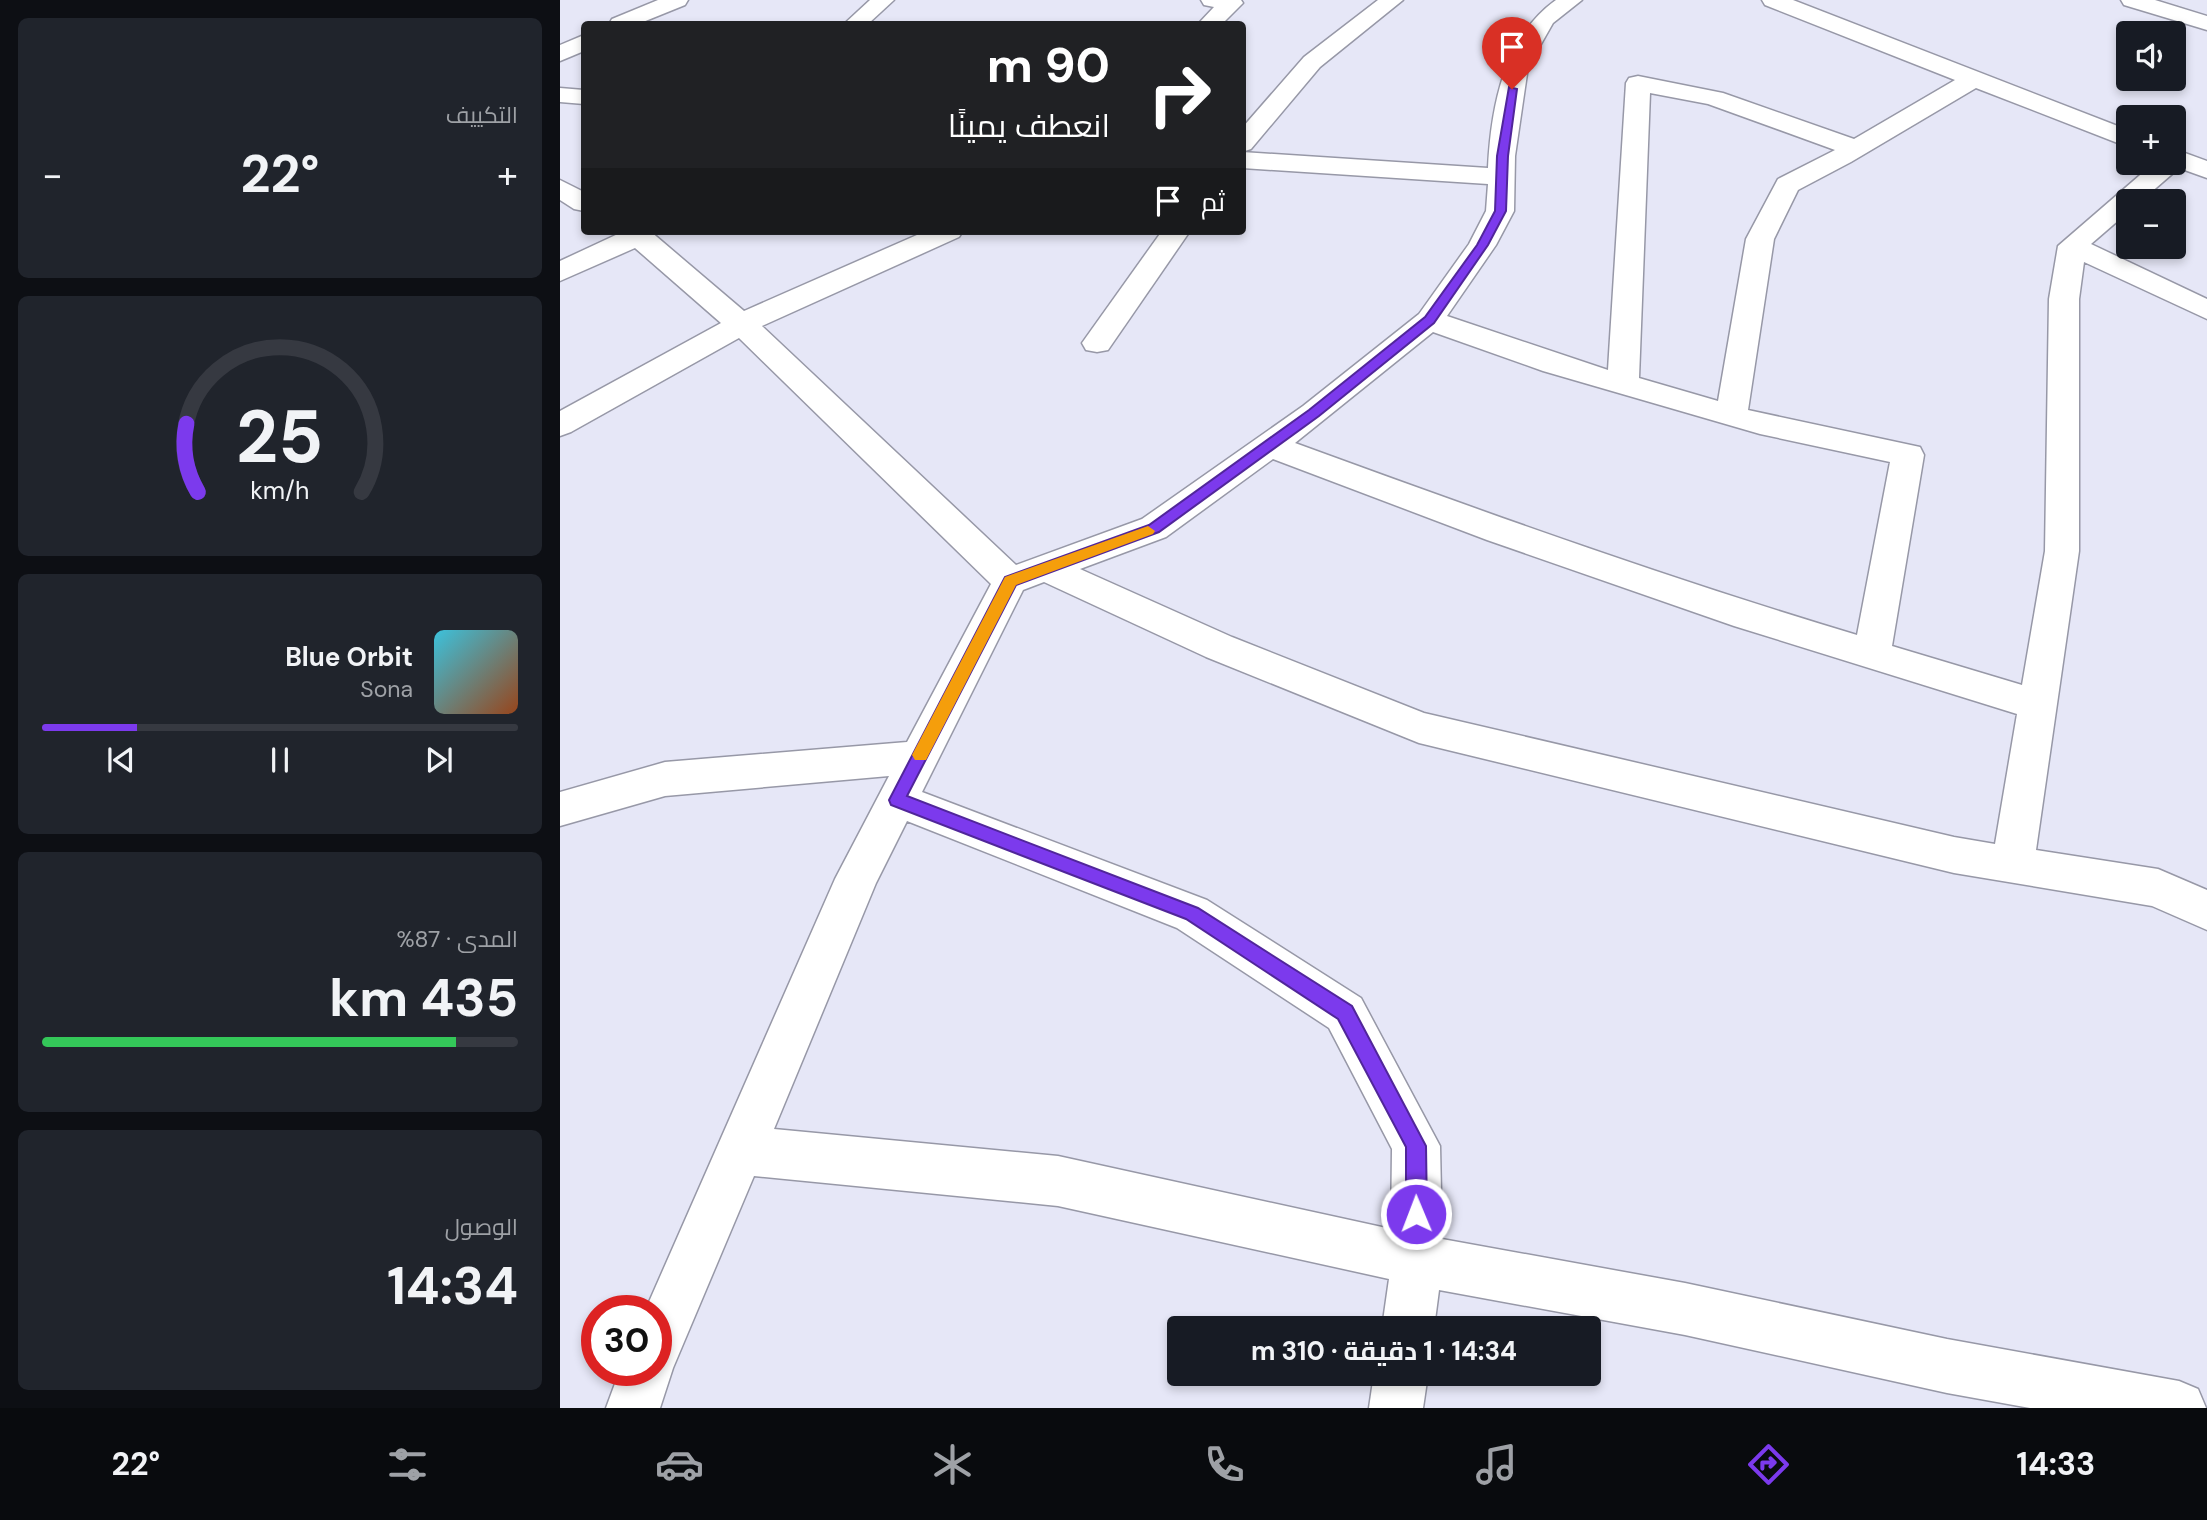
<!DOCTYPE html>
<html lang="ar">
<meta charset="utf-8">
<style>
body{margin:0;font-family:"DM Sans",Cairo,sans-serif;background:#20242c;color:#f1f3f6;direction:rtl;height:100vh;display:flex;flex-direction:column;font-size:26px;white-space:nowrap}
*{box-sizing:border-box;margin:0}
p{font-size:23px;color:#9ea1a6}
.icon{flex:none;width:38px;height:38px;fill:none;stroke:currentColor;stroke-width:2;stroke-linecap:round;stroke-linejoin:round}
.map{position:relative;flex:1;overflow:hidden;direction:ltr}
.drawer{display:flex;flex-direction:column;gap:18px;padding:18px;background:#0d0f14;width:560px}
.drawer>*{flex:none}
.guide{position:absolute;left:21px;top:21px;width:665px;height:214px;border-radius:7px;box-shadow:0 4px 10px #0003;direction:rtl;background:#202124;color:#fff;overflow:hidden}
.buttons{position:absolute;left:1556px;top:21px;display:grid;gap:14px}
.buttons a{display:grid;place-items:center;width:70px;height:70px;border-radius:7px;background:#171b24;box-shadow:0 4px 10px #0003;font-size:35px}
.speed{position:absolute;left:21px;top:1295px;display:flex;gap:14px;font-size:35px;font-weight:700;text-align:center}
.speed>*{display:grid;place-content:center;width:91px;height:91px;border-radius:50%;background:#171b24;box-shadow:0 4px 10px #0003;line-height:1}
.speed .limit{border:10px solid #d22;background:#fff;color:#111}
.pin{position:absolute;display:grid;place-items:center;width:60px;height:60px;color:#fff;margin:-72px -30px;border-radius:50% 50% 50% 0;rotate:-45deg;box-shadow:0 0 7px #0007}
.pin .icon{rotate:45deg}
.me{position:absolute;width:77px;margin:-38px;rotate:359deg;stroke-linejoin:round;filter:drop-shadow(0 0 5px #0008)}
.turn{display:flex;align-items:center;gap:24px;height:147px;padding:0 21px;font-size:32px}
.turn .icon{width:91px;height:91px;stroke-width:2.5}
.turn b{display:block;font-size:49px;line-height:60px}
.then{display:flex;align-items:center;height:66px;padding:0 21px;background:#0003;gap:14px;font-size:26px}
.big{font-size:52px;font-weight:700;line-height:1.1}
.drawer .card{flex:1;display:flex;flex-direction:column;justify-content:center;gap:10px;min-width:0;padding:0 24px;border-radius:10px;background:#20242c}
.drawer .dial{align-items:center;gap:0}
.dial svg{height:182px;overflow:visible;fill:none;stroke:#363941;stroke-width:7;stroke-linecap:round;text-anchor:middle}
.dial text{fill:#f1f3f6;stroke:none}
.song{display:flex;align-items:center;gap:21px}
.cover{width:84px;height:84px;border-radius:10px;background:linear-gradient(135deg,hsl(190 70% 55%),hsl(20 70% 35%))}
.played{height:7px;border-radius:4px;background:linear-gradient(90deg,#7c3aed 20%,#363941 20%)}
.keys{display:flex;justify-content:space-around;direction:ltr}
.heat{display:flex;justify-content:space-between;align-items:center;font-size:38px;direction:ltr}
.charge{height:10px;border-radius:5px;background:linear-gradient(90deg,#34c759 87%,#363941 0)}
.trip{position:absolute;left:607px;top:1316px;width:434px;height:70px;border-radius:7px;background:#171b24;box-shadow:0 4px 10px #0003;font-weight:700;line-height:70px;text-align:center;direction:rtl}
.dock{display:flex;height:112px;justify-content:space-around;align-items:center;background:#090b0e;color:#9ea1a6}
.dock .icon{width:49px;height:49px}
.dock .selected{color:#7c3aed}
.dock b{font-size:32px;color:#f1f3f6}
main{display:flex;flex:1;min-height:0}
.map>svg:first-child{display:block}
</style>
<main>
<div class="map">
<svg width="1647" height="1408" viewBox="0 0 1647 1408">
<rect width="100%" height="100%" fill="#e6e7f7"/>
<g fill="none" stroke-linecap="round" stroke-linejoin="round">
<g stroke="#9798a7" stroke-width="3">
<g id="street">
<polygon points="98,0 128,0 125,5 78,24 49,24 52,19"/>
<polygon points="310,0 334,0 308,24 284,24"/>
<polygon points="641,0 681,0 683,3 662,24 638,24 654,7 644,5"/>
<polygon points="818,0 843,0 760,67 691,149 682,152 682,128 744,57"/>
<path d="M 996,0 L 1022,0 L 993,23 L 968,67 L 955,156 L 954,211 L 936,245 L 887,316 L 1048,370 L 1066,83 L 1069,78 L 1078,76 L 1163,93 L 1294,139 L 1395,80 L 1205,5 L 1202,0 L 1233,0 L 1568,130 L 1568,147 L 1416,88 L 1291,162 L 1238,190 L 1214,239 L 1188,410 L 1360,447 L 1364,455 L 1332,646 L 1462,685 L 1485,551 L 1489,299 L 1498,246 L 1594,163 L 1614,163 L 1614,149 L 1647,161 L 1647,178 L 1619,168 L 1581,201 L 1568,201 L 1568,212 L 1531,244 L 1647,299 L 1647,319 L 1524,262 L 1519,299 L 1519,551 L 1476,850 L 1598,869 L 1647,890 L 1647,930 L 1592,906 L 1394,873 L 859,743 L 646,657 L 484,582 L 463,590 L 362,792 L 647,900 L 801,998 L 880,1146 L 882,1239 L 1125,1283 L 1387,1339 L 1619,1381 L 1638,1389 L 1646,1408 L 1470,1408 L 1387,1393 L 1125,1335 L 879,1290 L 874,1328 L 822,1328 L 829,1279 L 498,1206 L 194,1176 L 113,1368 L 100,1408 L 46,1408 L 60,1370 L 96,1370 L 96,1311 L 85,1311 L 275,879 L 329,776 L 105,796 L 0,826 L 0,792 L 105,762 L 347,742 L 431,584 L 179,338 L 11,432 L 0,436 L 0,411 L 161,323 L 75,248 L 0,281 L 0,261 L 60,233 L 58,231 L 90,231 L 184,311 L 366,231 L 403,231 L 399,237 L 202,326 L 456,565 L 582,519 L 743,406 L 859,314 L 909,244 L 926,211 L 928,184 L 682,168 L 682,152 L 928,168 C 931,107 944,37 996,0 ZM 1090,93 L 1148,104 L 1275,150 L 1218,179 L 1186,239 L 1158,401 L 1079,378 ZM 873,332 L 983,371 L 1200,434 L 1330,462 L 1297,635 C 1107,578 921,511 735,443 ZM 713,459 L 927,540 L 1174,626 L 1457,714 L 1435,844 L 1394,837 L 864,713 L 672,637 L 520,569 L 606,537 ZM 347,821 L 617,928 L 769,1028 L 832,1149 L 831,1229 L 498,1156 L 214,1129 L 316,883 Z"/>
<polygon points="24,35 24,51 0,61 0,45"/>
<polygon points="0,88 24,90 24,104 0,102"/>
<polygon points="0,180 24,192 24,211 14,209 0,200"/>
<polygon points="602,231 630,231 548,350 537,352 526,350 522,343"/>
<polygon points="814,1374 868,1374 863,1408 809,1408"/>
</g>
</g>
<g stroke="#9798a7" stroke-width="3">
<polygon id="highway" points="1561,0 1595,0 1647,16 1647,30 1564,5"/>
</g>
<use href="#street" fill="#fff" fill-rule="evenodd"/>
<use href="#highway" fill="#fff" fill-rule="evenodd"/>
</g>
<polygon fill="#7c3aed" stroke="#51269a" stroke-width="2" points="949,87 957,89 948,156 946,211 928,245 874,323 759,416 599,532 456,585 347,796 638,908 792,1006 866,1146 867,1214 864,1222 856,1225 849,1222 846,1214 846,1147 778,1019 626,919 331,805 329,800 445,577 589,525 749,410 865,317 917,245 935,211 937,156"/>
<polygon fill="#f59e0b" points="588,526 595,531 593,534 456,585 366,760 355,760 352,755 445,577"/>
</svg>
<div class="buttons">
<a><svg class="icon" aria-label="sound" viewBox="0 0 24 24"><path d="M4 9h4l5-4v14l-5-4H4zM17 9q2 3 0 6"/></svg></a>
<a>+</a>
<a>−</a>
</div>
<div class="speed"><div class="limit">30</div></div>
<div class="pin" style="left:952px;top:89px;background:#d93025"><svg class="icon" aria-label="arrive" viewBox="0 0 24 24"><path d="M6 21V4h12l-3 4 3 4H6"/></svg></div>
<svg class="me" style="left:856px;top:1214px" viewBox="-20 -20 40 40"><circle r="17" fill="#7c3aed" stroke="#fff" stroke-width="3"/><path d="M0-11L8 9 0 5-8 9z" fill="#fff"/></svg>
<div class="trip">14:34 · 1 دقيقة · 310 m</div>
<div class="guide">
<div class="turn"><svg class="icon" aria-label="right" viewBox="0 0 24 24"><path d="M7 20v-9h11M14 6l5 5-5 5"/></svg><div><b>90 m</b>انعطف يمينًا</div></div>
<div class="then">ثم<svg class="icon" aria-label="arrive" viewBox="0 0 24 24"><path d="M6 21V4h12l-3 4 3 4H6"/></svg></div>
</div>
</div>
<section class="drawer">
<div class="card"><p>التكييف</p>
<div class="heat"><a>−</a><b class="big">22°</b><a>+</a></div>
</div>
<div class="card dial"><svg viewBox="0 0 100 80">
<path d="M14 69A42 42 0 1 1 86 69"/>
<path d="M14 69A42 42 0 0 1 9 39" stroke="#7c3aed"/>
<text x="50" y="56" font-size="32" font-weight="700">25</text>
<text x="50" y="72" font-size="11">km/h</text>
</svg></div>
<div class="card">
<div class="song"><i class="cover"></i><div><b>Blue Orbit</b><p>Sona</p></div></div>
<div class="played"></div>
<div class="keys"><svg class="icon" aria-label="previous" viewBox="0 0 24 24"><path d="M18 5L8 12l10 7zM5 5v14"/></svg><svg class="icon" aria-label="pause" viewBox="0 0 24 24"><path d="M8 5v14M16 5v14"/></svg><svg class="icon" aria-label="next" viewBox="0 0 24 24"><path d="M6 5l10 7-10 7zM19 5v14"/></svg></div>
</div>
<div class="card"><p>المدى · 87%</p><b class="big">435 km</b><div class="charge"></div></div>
<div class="card"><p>الوصول</p><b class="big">14:34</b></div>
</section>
</main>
<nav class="dock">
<b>14:33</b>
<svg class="icon selected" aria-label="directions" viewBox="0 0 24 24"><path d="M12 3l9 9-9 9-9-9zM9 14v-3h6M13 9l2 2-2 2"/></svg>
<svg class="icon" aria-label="music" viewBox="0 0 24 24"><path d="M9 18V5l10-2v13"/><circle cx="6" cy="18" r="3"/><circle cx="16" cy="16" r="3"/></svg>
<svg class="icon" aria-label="phone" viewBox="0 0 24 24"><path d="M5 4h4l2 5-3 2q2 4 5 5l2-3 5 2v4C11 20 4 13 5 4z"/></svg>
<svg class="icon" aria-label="climate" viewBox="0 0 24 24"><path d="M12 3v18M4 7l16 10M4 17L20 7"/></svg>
<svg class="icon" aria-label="car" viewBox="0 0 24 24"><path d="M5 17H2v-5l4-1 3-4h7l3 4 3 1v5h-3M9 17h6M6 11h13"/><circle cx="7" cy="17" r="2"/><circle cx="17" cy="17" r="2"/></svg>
<svg class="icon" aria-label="filters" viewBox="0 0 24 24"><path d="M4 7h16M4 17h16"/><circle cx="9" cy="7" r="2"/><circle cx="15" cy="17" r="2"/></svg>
<b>22°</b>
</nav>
